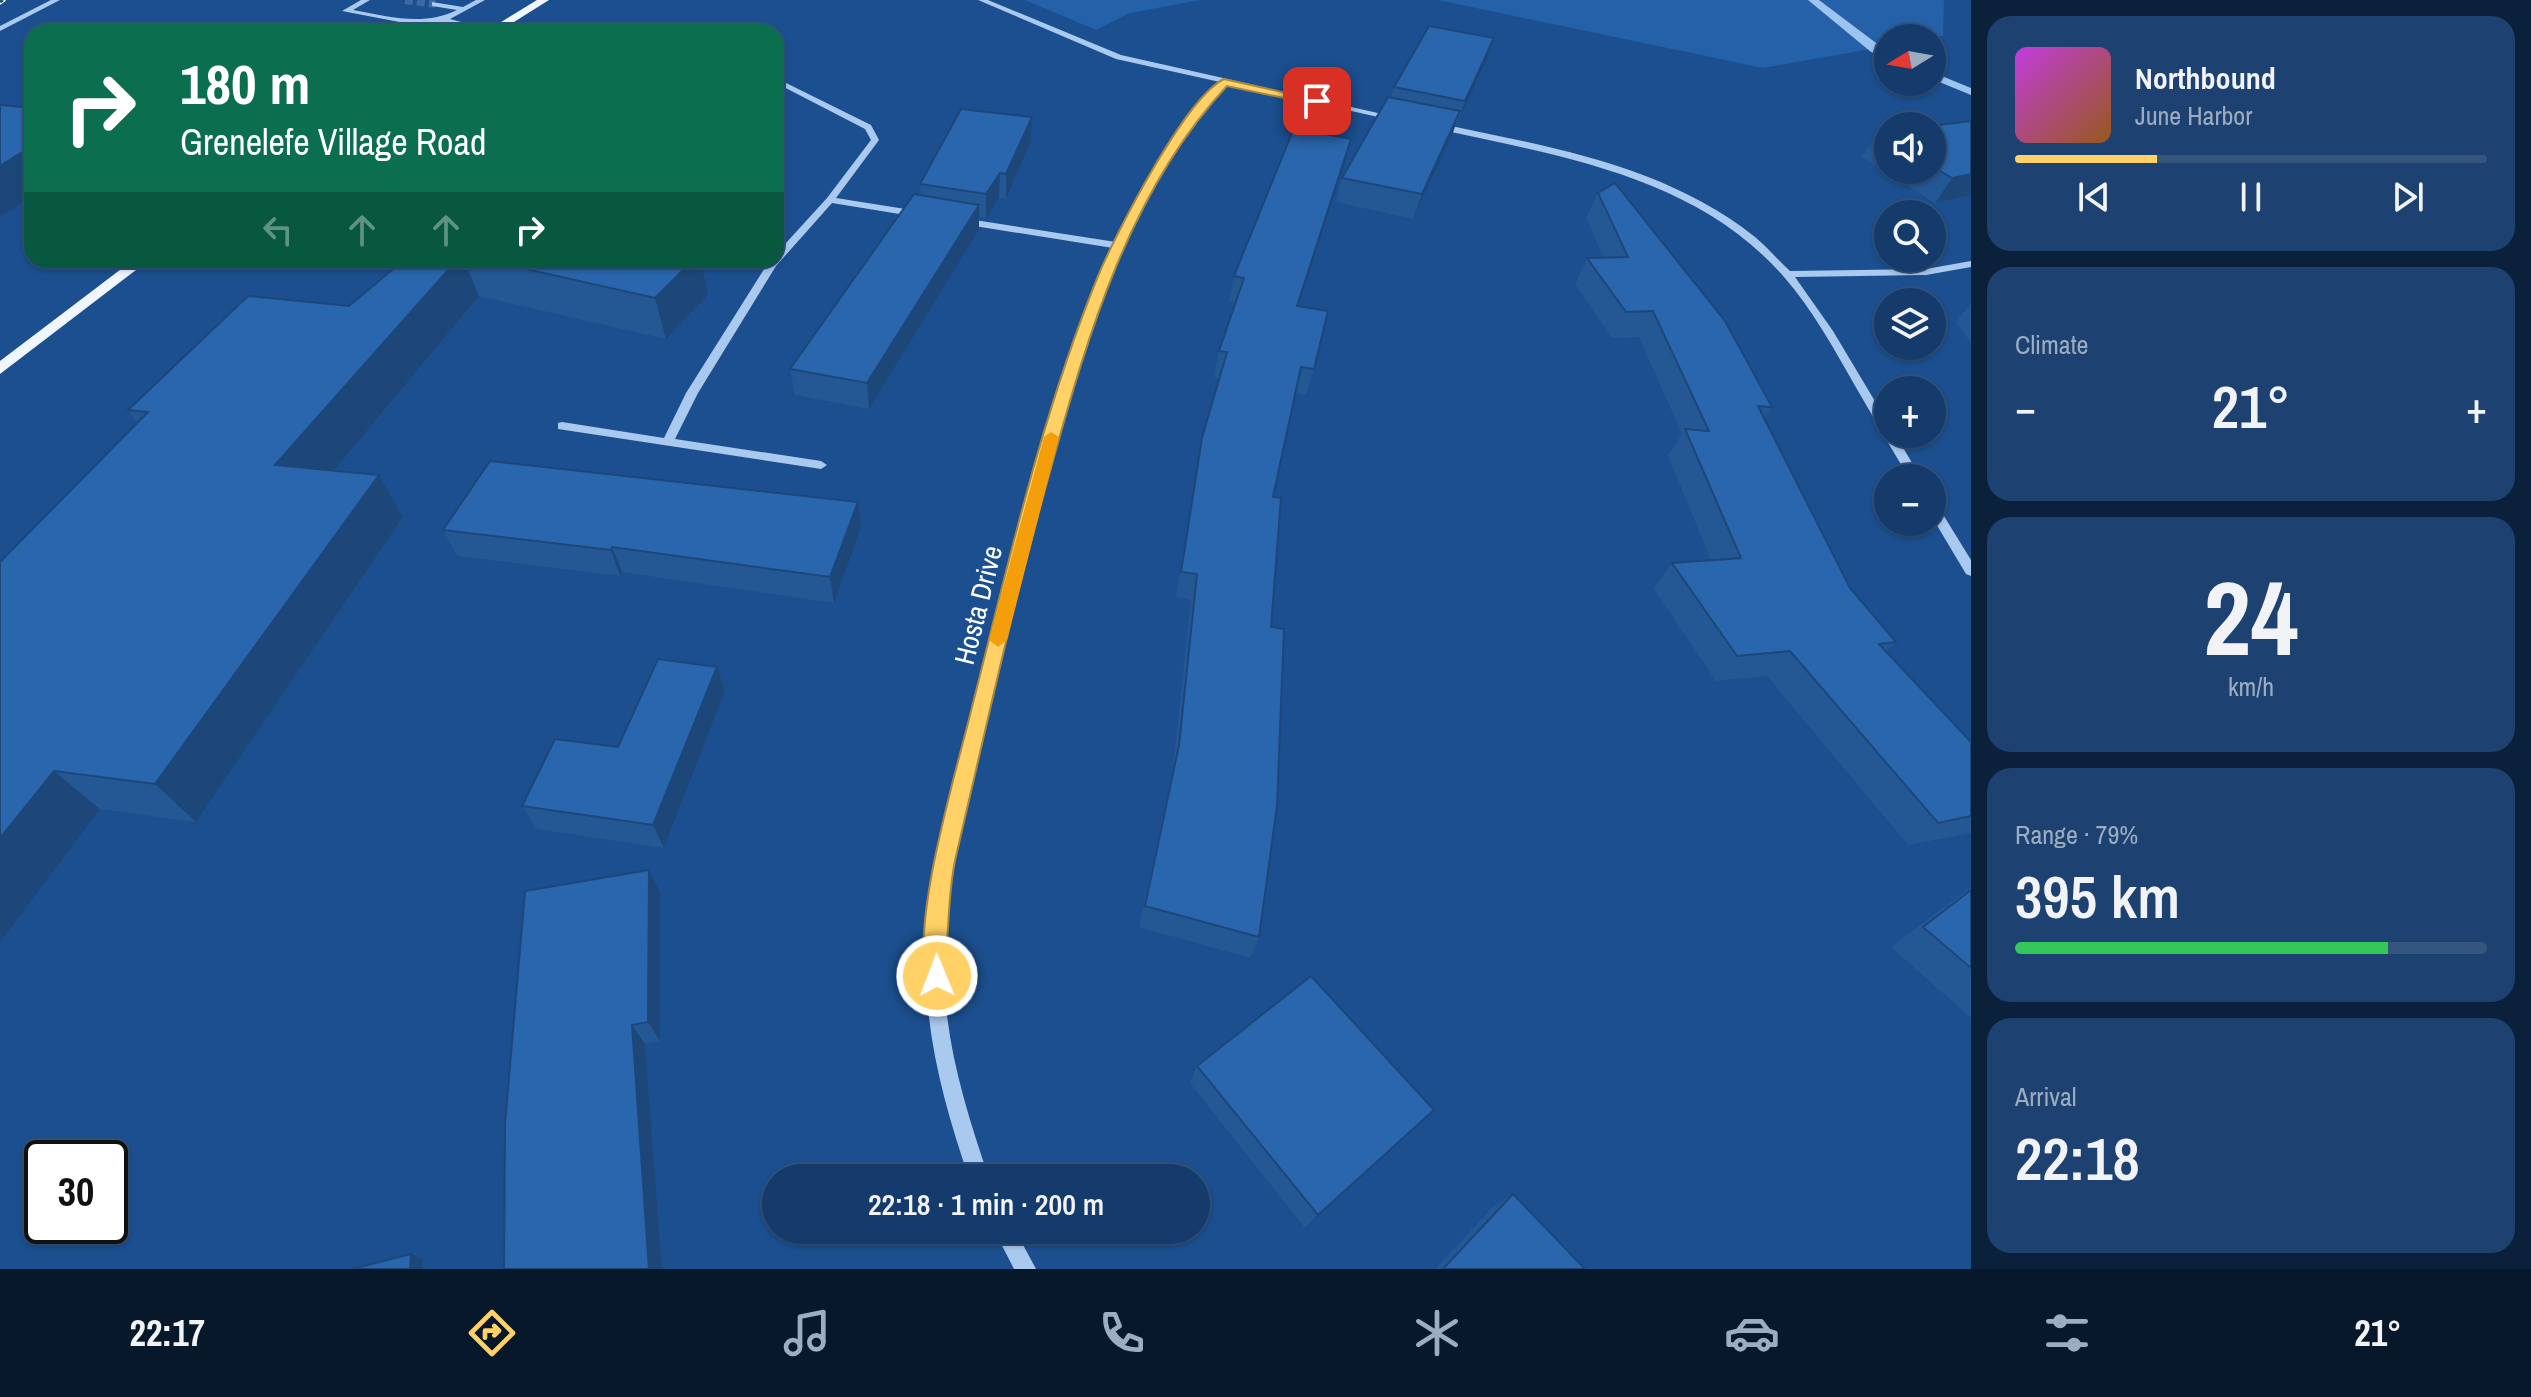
<!DOCTYPE html>
<meta charset="utf-8">
<style>
body{margin:0;font-family:"Archivo Narrow",sans-serif;background:#1d4271;color:#f1f3f6;height:100vh;display:flex;flex-direction:column;font-size:30px;white-space:nowrap}
*{box-sizing:border-box;margin:0}
p{font-size:26px;color:#9dadc1}
.icon{flex:none;width:44px;height:44px;fill:none;stroke:currentColor;stroke-width:2;stroke-linecap:round;stroke-linejoin:round}
.map{position:relative;flex:1;overflow:hidden}
.panel{display:flex;flex-direction:column;gap:16px;padding:16px;background:#0b203b;width:560px}
.panel>*{flex:none}
.banner{position:absolute;left:24px;top:24px;width:760px;height:244px;border-radius:24px;box-shadow:0 2px 6px #0004,0 0 0 2px #33557e;background:#0b6e4f;color:#fff;overflow:hidden}
.needle{width:52px;rotate:259deg}
.fabs{position:absolute;left:1874px;top:24px;display:grid;gap:16px}
.fabs a{display:grid;place-items:center;width:72px;height:72px;border-radius:50%;background:#143b6b;box-shadow:0 2px 6px #0004,0 0 0 2px #33557e;font-size:40px}
.speed{position:absolute;left:24px;top:1140px;display:flex;gap:16px;font-size:40px;font-weight:700;text-align:center}
.speed>*{display:grid;place-content:center;width:104px;height:104px;border-radius:50%;background:#143b6b;box-shadow:0 2px 6px #0004,0 0 0 2px #33557e;line-height:1}
.speed .limit{border:4px solid #111;border-radius:12px;background:#fff;color:#111}
.pin{position:absolute;display:grid;place-items:center;width:68px;height:68px;color:#fff;margin:-34px;border-radius:16px;box-shadow:0 4px 12px #0006}
.me{position:absolute;width:88px;margin:-44px;rotate:359deg;stroke-linejoin:round;filter:drop-shadow(0 0 6px #0008)}
.turn{display:flex;align-items:center;gap:28px;height:168px;padding:0 24px;font-size:36px}
.turn .icon{width:104px;height:104px;stroke-width:2.5}
.turn b{display:block;font-size:56px;line-height:68px}
.lanes{display:flex;align-items:center;height:76px;padding:0 24px;background:#0003;justify-content:center;gap:40px;direction:ltr}
.lanes .off{opacity:.35}
.big{font-size:60px;font-weight:600;line-height:1.1}
.panel .card{flex:1;display:flex;flex-direction:column;justify-content:center;gap:12px;min-width:0;padding:0 28px;border-radius:24px;background:#1d4271}
.panel .dial{align-items:center;gap:0}
.dial b{font-size:104px;line-height:1}
.song{display:flex;align-items:center;gap:24px}
.cover{width:96px;height:96px;border-radius:12px;background:linear-gradient(135deg,hsl(290 70% 55%),hsl(30 70% 35%))}
.played{height:8px;border-radius:4px;background:linear-gradient(90deg,#ffd166 30%,#33557e 30%)}
.keys{display:flex;justify-content:space-around;direction:ltr}
.heat{display:flex;justify-content:space-between;align-items:center;font-size:44px;direction:ltr}
.charge{height:12px;border-radius:6px;background:linear-gradient(90deg,#34c759 79%,#33557e 0)}
.trip{position:absolute;left:762px;top:1164px;width:448px;height:80px;border-radius:40px;background:#143b6b;box-shadow:0 2px 6px #0004,0 0 0 2px #33557e;font-weight:600;line-height:80px;text-align:center}
.tabs{display:flex;height:128px;justify-content:space-around;align-items:center;background:#08182b;color:#9dadc1}
.tabs .icon{width:56px;height:56px}
.tabs .on{color:#ffd166}
.tabs b{font-size:36px;color:#f1f3f6}
main{display:flex;flex:1;min-height:0}
.map>svg:first-child{display:block}
</style>
<main>
<div class="map">
<svg width="1971" height="1269" viewBox="0 0 1971 1269">
<rect width="100%" height="100%" fill="#1b4f8f"/>
<g fill="#2461a8">
<polygon points="1025,0 1200,0 1130,13 1096,30"/>
<polygon points="1438,0 1944,0 1943,36 1888,38 1888,46 1763,68"/>
</g>
<g fill="none" stroke-linecap="round" stroke-linejoin="round">
<g fill="#9cc4f0" fill-rule="evenodd">
<polygon points="1808,0 1819,0 1888,52 1888,59 1871,52"/>
<polygon points="1932,72 1971,88 1971,95 1932,79"/>
</g>
<polyline stroke="#3d69a0" stroke-width="8" stroke-dasharray="8 4" stroke-linecap="butt" points="405,0 435,4"/>
<g fill="#a9c9ee" fill-rule="evenodd">
<polygon points="51,0 60,0 0,31 0,26"/>
<path d="M 361,0 L 370,0 L 353,10 C 388,16 423,27 457,10 L 432,6 L 432,2 L 463,7 L 476,0 L 485,0 L 450,19 L 495,31 L 486,32 L 443,22 L 415,25 L 342,11 Z"/>
<path d="M 978,0 L 988,0 L 1121,55 L 1400,118 L 1396,121 L 1227,83 C 1190,122 1165,166 1141,214 C 1131,233 1122,248 1114,267 C 1059,395 1031,534 998,668 C 974,767 943,869 944,972 C 945,1043 966,1111 989,1178 L 969,1178 C 946,1111 927,1043 926,972 C 926,865 961,760 987,658 C 1009,568 1032,478 1059,389 C 1075,342 1090,292 1113,248 L 962,224 L 957,221 L 962,218 L 1116,242 C 1147,186 1174,128 1220,82 L 1116,59 Z"/>
<polygon points="776,78 871,125 879,140 836,198 918,211 923,214 918,217 832,203 776,266 698,393 675,439 821,461 827,465 821,469 558,429 558,423 562,422 664,438 686,393 766,266 744,260 776,260 776,254 827,198 871,140 865,129 776,83"/>
<path d="M 1436,123 C 1546,146 1665,165 1755,237 C 1767,247 1778,260 1790,271 L 1926,269 L 1971,261 L 1971,267 L 1926,275 L 1795,277 L 1833,331 L 1888,423 L 1888,434 L 1895,434 L 1921,478 L 1909,478 C 1890,446 1872,415 1854,384 C 1833,347 1812,309 1784,277 C 1695,175 1558,156 1433,128 L 1433,124 Z"/>
<polygon points="1932,502 1936,503 1971,560 1971,576 1966,574 1932,517"/>
<polygon points="994,1230 1015,1230 1036,1269 1014,1269"/>
</g>
<g fill="#f0f6ff" fill-rule="evenodd">
<polygon points="537,0 549,0 498,32 485,32"/>
<polygon points="133,260 149,260 0,374 0,361"/>
</g>
<g stroke="#fff" stroke-width="5">
<polyline id="rail" points="0,2 3,0"/>
</g>
<use href="#rail" stroke="#1b4f8f" stroke-width="3" stroke-dasharray="10" stroke-linecap="butt"/>
</g>
<g fill="#245895">
<polygon points="1494,38 1486,61 1457,125 1456,124 1452,135 1413,219 1336,202 1342,178 1391,97 1394,87"/>
<polygon points="1032,117 1031,141 1006,199 999,198 986,219 979,217 979,230 869,409 795,395 790,369 921,196 920,184"/>
<polygon points="1932,126 1971,195 1935,203 1862,157 1878,133 1888,132 1888,170 1932,170"/>
<polygon points="1345,163 1299,306 1314,369 1306,395 1295,393 1273,497 1271,627 1259,937 1250,958 1139,927 1173,769 1191,600 1176,597 1202,438 1220,378 1214,377 1219,351 1235,303 1229,301 1234,276"/>
<polygon points="1598,193 1772,407 1764,418 1850,588 1896,642 1886,651 1971,742 1971,833 1908,845 1767,676 1716,681 1654,589 1672,563 1711,560 1668,455 1682,434 1639,337 1612,338 1575,284 1587,258 1604,258 1586,218"/>
<polygon points="404,260 701,260 708,295 666,339 479,296 334,471 379,475 403,517 196,822 100,809 0,942 137,423 128,410 349,306"/>
<polygon points="1971,303 1971,343 1956,322"/>
<polygon points="861,528 834,603 622,572 620,576 457,556 443,530"/>
<polygon points="717,667 725,691 664,848 537,829 522,806 618,747"/>
<polygon points="1971,887 1971,1018 1891,947"/>
<polygon points="660,892 660,1041 645,1044 662,1269 504,1269"/>
<polygon points="1197,1066 1417,1126 1305,1228 1190,1083"/>
<polygon points="1513,1194 1585,1269 1435,1269 1492,1208"/>
</g>
<g fill="#1d4779">
<polygon points="1494,38 1486,61 1457,125 1465,101"/>
<polygon points="1460,111 1452,135 1413,219 1422,194"/>
<polygon points="1032,117 1031,141 1006,199 1006,174"/>
<polygon points="1351,139 1345,163 1290,332 1297,306"/>
<polygon points="32,146 32,196 0,217 0,166"/>
<polygon points="1000,173 999,198 986,219 986,194"/>
<polygon points="1971,174 1971,195 1935,203 1952,178"/>
<polygon points="979,205 979,230 869,409 867,383"/>
<polygon points="457,260 464,260 479,296 303,508 275,465"/>
<polygon points="693,260 701,260 708,295 666,339 655,298"/>
<polygon points="379,475 403,517 196,822 155,784"/>
<polygon points="858,502 861,528 834,603 830,577"/>
<polygon points="612,547 622,572 620,576 611,550"/>
<polygon points="717,667 725,691 664,848 653,825"/>
<polygon points="54,771 100,809 0,942 0,838"/>
<polygon points="649,870 660,892 660,1041 648,1022"/>
<polygon points="632,1025 645,1044 662,1269 649,1269"/>
<polygon points="1434,1110 1417,1126 1305,1228 1318,1215"/>
<polygon points="411,1254 423,1260 422,1269 410,1269"/>
</g>
<g fill="#2a66ad" stroke="#1d4779" stroke-width="2">
<polygon points="1429,26 1494,38 1465,101 1394,87"/>
<polygon points="1388,97 1460,111 1422,194 1342,178"/>
<polygon points="0,105 32,108 32,146 0,166"/>
<polygon points="961,109 1032,117 1006,174 1000,173 986,194 920,184"/>
<polygon points="1971,121 1971,174 1952,178 1932,166 1931,126"/>
<polygon points="1294,128 1351,139 1297,306 1328,311 1314,369 1301,367 1273,497 1281,498 1271,627 1284,629 1277,806 1259,937 1145,906 1179,745 1197,574 1181,572 1202,438 1227,352 1219,351 1244,278 1234,276"/>
<polygon points="1888,132 1888,139 1878,133"/>
<polygon points="1615,183 1725,321 1772,407 1758,406 1850,588 1896,642 1879,644 1971,742 1971,816 1938,823 1790,651 1737,656 1672,563 1741,558 1685,429 1709,431 1653,311 1626,312 1587,258 1628,257 1598,193"/>
<polygon points="914,194 979,205 867,383 790,369"/>
<polygon points="404,260 457,260 275,465 379,475 155,784 54,771 0,838 0,562 148,412 128,410 248,296 349,306"/>
<polygon points="486,260 693,260 655,298"/>
<polygon points="490,461 858,502 830,577 612,547 611,550 443,530"/>
<polygon points="658,659 717,667 653,825 522,806 555,739 618,747"/>
<polygon points="649,870 648,1022 632,1025 649,1269 504,1269 505,1124 525,891"/>
<polygon points="1971,890 1971,968 1923,927"/>
<polygon points="1311,976 1434,1110 1318,1215 1197,1066"/>
<polygon points="1513,1194 1585,1269 1443,1269"/>
<polygon points="411,1254 410,1269 352,1269"/>
</g>
<path fill="#ffd166" stroke="#a68842" stroke-width="2" d="M 1224,79 L 1322,101 L 1317,105 L 1227,86 C 1130,190 1088,334 1051,468 C 1015,595 987,724 957,852 C 950,880 949,913 947,942 C 947,956 951,971 945,984 L 937,987 L 929,984 C 907,933 957,769 971,711 C 1008,565 1041,416 1098,276 C 1116,233 1185,98 1224,79 Z"/>
<polygon fill="#f59e0b" points="1051,432 1059,437 1007,640 998,647 989,640 1044,437"/>
<g text-anchor="middle" dominant-baseline="central" stroke-width="8" stroke-linejoin="round" paint-order="stroke">
<g font-size="28" fill="#fff" stroke="#1b4f8f">
<text transform="translate(978 605) rotate(-76)">Hosta Drive</text>
</g>
</g>
</svg>
<div class="fabs">
<a><svg class="needle" viewBox="-14 -14 28 28"><path d="M0-13l5 13h-10z" fill="#e53935"/><path d="M0 13l5-13h-10z" fill="#9dadc1"/></svg></a>
<a><svg class="icon" aria-label="sound" viewBox="0 0 24 24"><path d="M4 9h4l5-4v14l-5-4H4zM17 9q2 3 0 6"/></svg></a>
<a><svg class="icon" aria-label="search" viewBox="0 0 24 24"><circle cx="10" cy="10" r="6"/><path d="M15 15l6 6"/></svg></a>
<a><svg class="icon" aria-label="layers" viewBox="0 0 24 24"><path d="M12 4l9 5-9 5-9-5zM3 14l9 5 9-5"/></svg></a>
<a>+</a>
<a>−</a>
</div>
<div class="speed"><div class="limit">30</div></div>
<div class="pin" style="left:1317px;top:101px;background:#d93025"><svg class="icon" aria-label="arrive" viewBox="0 0 24 24"><path d="M6 21V4h12l-3 4 3 4H6"/></svg></div>
<svg class="me" style="left:937px;top:976px" viewBox="-20 -20 40 40"><circle r="17" fill="#ffd166" stroke="#fff" stroke-width="3"/><path d="M0-11L8 9 0 5-8 9z" fill="#fff"/></svg>
<div class="trip">22:18 · 1 min · 200 m</div>
<div class="banner">
<div class="turn"><svg class="icon" aria-label="right" viewBox="0 0 24 24"><path d="M7 20v-9h11M14 6l5 5-5 5"/></svg><div><b>180 m</b>Grenelefe Village Road</div></div>
<div class="lanes"><svg class="icon off" aria-label="left" viewBox="0 0 24 24"><path d="M17 20v-9H6M10 6l-5 5 5 5"/></svg><svg class="icon off" aria-label="ahead" viewBox="0 0 24 24"><path d="M12 20V5M6 11l6-6 6 6"/></svg><svg class="icon off" aria-label="ahead" viewBox="0 0 24 24"><path d="M12 20V5M6 11l6-6 6 6"/></svg><svg class="icon" aria-label="right" viewBox="0 0 24 24"><path d="M7 20v-9h11M14 6l5 5-5 5"/></svg></div>
</div>
</div>
<section class="panel">
<div class="card">
<div class="song"><i class="cover"></i><div><b>Northbound</b><p>June Harbor</p></div></div>
<div class="played"></div>
<div class="keys"><svg class="icon" aria-label="previous" viewBox="0 0 24 24"><path d="M18 5L8 12l10 7zM5 5v14"/></svg><svg class="icon" aria-label="pause" viewBox="0 0 24 24"><path d="M8 5v14M16 5v14"/></svg><svg class="icon" aria-label="next" viewBox="0 0 24 24"><path d="M6 5l10 7-10 7zM19 5v14"/></svg></div>
</div>
<div class="card"><p>Climate</p>
<div class="heat"><a>−</a><b class="big">21°</b><a>+</a></div>
</div>
<div class="card dial"><b>24</b><p>km/h</p></div>
<div class="card"><p>Range · 79%</p><b class="big">395 km</b><div class="charge"></div></div>
<div class="card"><p>Arrival</p><b class="big">22:18</b></div>
</section>
</main>
<nav class="tabs">
<b>22:17</b>
<svg class="icon on" aria-label="directions" viewBox="0 0 24 24"><path d="M12 3l9 9-9 9-9-9zM9 14v-3h6M13 9l2 2-2 2"/></svg>
<svg class="icon" aria-label="music" viewBox="0 0 24 24"><path d="M9 18V5l10-2v13"/><circle cx="6" cy="18" r="3"/><circle cx="16" cy="16" r="3"/></svg>
<svg class="icon" aria-label="phone" viewBox="0 0 24 24"><path d="M5 4h4l2 5-3 2q2 4 5 5l2-3 5 2v4C11 20 4 13 5 4z"/></svg>
<svg class="icon" aria-label="climate" viewBox="0 0 24 24"><path d="M12 3v18M4 7l16 10M4 17L20 7"/></svg>
<svg class="icon" aria-label="car" viewBox="0 0 24 24"><path d="M5 17H2v-5l4-1 3-4h7l3 4 3 1v5h-3M9 17h6M6 11h13"/><circle cx="7" cy="17" r="2"/><circle cx="17" cy="17" r="2"/></svg>
<svg class="icon" aria-label="filters" viewBox="0 0 24 24"><path d="M4 7h16M4 17h16"/><circle cx="9" cy="7" r="2"/><circle cx="15" cy="17" r="2"/></svg>
<b>21°</b>
</nav>
